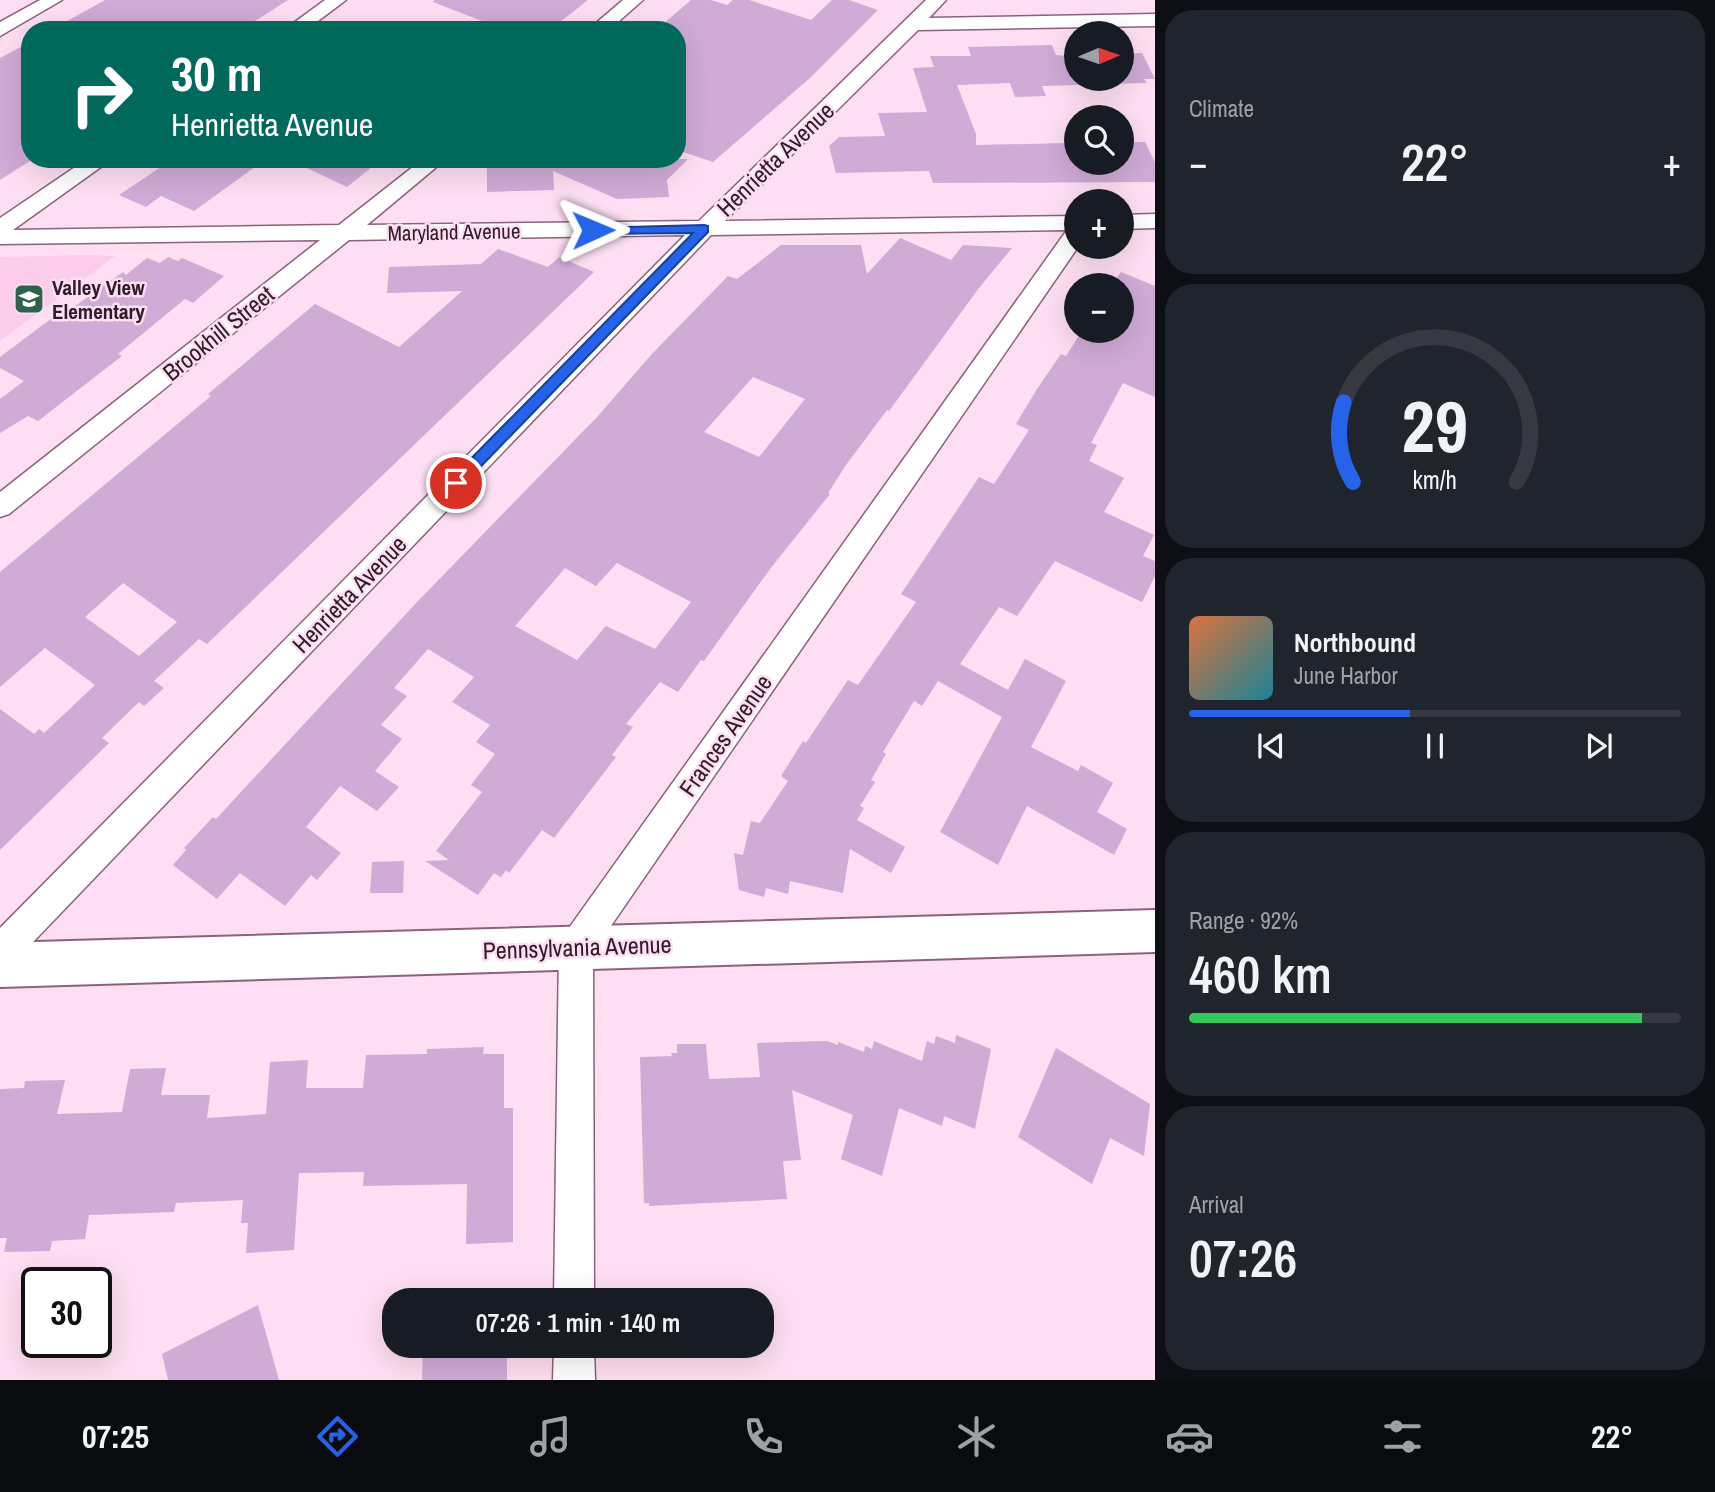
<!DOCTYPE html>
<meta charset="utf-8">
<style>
body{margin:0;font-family:"Archivo Narrow",sans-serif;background:#20242c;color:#f1f3f6;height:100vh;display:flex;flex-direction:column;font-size:26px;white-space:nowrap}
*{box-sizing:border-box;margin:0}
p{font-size:23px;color:#9ea1a6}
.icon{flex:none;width:38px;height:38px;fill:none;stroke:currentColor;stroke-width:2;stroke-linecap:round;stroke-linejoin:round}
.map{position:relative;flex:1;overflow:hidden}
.details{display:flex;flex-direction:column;gap:10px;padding:10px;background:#0d0f14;width:560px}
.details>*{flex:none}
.banner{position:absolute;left:21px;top:21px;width:665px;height:147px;border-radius:28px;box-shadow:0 7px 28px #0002;background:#00695c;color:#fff;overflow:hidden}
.needle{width:46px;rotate:88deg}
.tools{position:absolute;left:1064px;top:21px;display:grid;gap:14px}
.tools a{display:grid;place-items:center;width:70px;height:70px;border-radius:50%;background:#171b24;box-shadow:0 7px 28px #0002;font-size:35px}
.speed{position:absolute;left:21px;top:1267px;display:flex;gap:14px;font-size:35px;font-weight:700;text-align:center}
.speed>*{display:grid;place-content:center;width:91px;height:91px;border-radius:50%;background:#171b24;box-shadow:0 7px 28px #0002;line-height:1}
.speed .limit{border:4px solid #111;border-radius:10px;background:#fff;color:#111}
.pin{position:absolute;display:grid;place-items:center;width:60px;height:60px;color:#fff;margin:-30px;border:4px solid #fff;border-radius:50%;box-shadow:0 2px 7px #0007}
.me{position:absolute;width:77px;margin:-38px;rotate:89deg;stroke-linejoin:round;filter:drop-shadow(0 0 5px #0008)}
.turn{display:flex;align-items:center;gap:24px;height:147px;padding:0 35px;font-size:32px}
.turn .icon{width:91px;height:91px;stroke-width:2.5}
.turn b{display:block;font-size:49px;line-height:60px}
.big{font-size:52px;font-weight:600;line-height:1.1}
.details .widget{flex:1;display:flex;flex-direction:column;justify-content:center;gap:10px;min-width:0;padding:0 24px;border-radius:28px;background:#20242c}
.details .dial{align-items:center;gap:0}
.dial svg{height:182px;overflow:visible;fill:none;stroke:#363941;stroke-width:7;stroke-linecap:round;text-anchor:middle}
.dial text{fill:#f1f3f6;stroke:none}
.song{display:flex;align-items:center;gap:21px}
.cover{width:84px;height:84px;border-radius:10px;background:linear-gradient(135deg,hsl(20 70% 55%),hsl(190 70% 35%))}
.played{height:7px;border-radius:4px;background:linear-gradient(90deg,#2563eb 45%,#363941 45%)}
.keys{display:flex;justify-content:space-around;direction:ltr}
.heat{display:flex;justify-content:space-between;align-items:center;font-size:38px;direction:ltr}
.charge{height:10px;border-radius:5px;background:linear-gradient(90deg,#34c759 92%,#363941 0)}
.trip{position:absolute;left:382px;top:1288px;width:392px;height:70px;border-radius:28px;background:#171b24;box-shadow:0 7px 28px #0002;font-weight:600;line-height:70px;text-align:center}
.menu{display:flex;height:112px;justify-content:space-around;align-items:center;background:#090b0e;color:#9ea1a6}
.menu .icon{width:49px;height:49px}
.menu .current{color:#2563eb}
.menu b{font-size:32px;color:#f1f3f6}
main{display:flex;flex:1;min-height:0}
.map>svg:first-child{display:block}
</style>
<main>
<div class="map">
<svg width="1155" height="1380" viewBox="0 0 1155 1380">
<rect width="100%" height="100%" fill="#fedef2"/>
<polygon fill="#fccdea" points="88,255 115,256 0,341 0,257"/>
<g fill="#cfabd6" fill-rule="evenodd">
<polygon points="105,0 288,0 241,30 51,30"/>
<polygon points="434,0 588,0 550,30 505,30 433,2"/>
<polygon points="691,0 711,0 727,5 733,0 749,0 811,20 832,0 849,0 878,10 810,78 713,162 677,150 677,30 656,30"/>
<polygon points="30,42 30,161 0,180 0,58"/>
<polygon points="1052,45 1056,55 1076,57 1076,79 1122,79 1122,54 1142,53 1155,79 1144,79 1147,83 1042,86 1046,96 1015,97 1010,83 957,85 976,134 976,145 1068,143 1071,151 1076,151 1076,163 1122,163 1122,142 1145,142 1155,162 1155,182 933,183 929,171 836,173 829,146 839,137 885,136 878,113 927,112 913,68 934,67 930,56 971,56 968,47"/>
<polygon points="173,159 266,159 194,211 161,196 146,207 119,195"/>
<polygon points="288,159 382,159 347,187"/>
<polygon points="487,159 688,159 667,180 669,197 617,199 553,171 554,190 487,192"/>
<path d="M 900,238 L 951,260 L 963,245 L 1012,248 L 979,288 L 889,411 L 887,410 L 846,465 L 828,493 L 830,494 L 770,569 L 704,661 L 701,660 L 678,692 L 660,682 L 626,724 L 633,727 L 612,755 L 616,757 L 554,838 L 542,830 L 509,873 L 506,870 L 501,877 L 494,873 L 478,895 L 425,861 L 449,860 L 436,851 L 482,792 L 471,785 L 495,754 L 476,742 L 490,725 L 452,702 L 474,677 L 428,649 L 394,688 L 407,696 L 381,725 L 402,739 L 375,771 L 399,787 L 377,811 L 340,786 L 306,827 L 341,853 L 317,880 L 311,875 L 285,906 L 240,873 L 217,899 L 173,865 L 186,850 L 184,848 L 213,817 L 216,819 L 418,601 L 598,416 L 651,355 L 728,276 L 737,279 L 781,245 L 861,245 L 867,274 ZM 753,377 L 805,399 L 759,457 L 704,432 ZM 617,563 L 691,602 L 655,649 L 606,626 L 577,660 L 515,626 L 565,568 L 596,586 Z"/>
<path d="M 498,249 L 548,267 L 559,257 L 594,272 L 207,644 L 199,639 L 154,681 L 164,688 L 144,706 L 139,702 L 102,738 L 109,743 L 0,850 L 0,709 L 34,734 L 39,729 L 44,733 L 95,685 L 45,648 L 0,687 L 0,572 L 211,396 L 208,394 L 315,304 L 399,347 L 462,291 L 387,293 L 389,267 L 481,264 ZM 123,583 L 177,622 L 139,656 L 85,617 Z"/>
<polygon points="168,257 178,261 182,258 224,276 193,303 185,299 118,354 122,356 38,421 28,416 0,433 0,399 24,381 0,368 0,357 64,309 68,311 123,272 126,275 147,258 160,263"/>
<polygon points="1121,272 1155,286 1155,397 1123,383 1091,443 1097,445 1089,461 1124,478 1104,512 1154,535 1143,556 1155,561 1155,576 1142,602 1055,561 1017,616 999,607 960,664 1008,690 1025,659 1066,681 1031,747 1078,771 1081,765 1113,783 1097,812 1127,829 1114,855 1027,806 998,865 940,832 1002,717 938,681 922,706 914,701 883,752 886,754 871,780 875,782 860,806 864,808 857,820 905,847 891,873 850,849 843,893 790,881 788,894 766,888 764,897 739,890 734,853 743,855 751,821 760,823 788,781 781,776 803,741 806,743 848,680 858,685 916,602 901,594 979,477 994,484 1029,430 1016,424 1037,389 1061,354 1066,356 1082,331 1122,331 1122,285 1111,285"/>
<polygon points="404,861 403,893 370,893 372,862"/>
<polygon points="956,1035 991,1049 975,1129 944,1116 942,1126 899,1108 882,1176 841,1159 853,1115 792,1090 801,1160 783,1161 787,1199 649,1206 649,1203 644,1203 640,1057 672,1056 671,1053 677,1053 677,1044 706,1044 709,1079 760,1077 757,1043 827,1041 838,1045 838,1042 864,1052 865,1046 872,1049 874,1041 922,1061 927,1041 934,1044 936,1036 955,1043"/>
<polygon points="484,1047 483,1054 504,1054 504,1108 513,1108 513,1242 466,1244 467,1184 363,1186 364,1172 299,1173 294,1250 246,1253 248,1223 241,1223 243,1200 176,1203 174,1212 89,1215 85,1239 52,1241 50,1251 4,1252 7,1238 0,1238 0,1089 24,1088 25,1081 65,1080 57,1114 122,1112 130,1069 166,1068 161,1095 210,1095 207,1118 266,1114 270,1062 308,1060 306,1088 363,1088 366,1055 427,1054 427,1049"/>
<polygon points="1056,1048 1150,1104 1144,1156 1110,1138 1092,1184 1018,1137"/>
<polygon points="258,1305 279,1380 168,1380 162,1354"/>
<polygon points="423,1346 507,1346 507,1380 422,1380"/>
</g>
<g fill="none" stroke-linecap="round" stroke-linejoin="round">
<g stroke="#8d607d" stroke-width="3">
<g id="minor">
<polygon points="40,0 62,0 0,36 0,22"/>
<polygon points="325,0 346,0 306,30 284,30"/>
<polygon points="623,0 643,0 609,30 588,30"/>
<polygon points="926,0 946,0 929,18 1155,14 1155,26 918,30 725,221 1076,216 1078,247 593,952 594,1300 554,1300 559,947 564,935 1067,230 711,235 12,964 0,969 0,928 685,235 349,240 9,514 0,517 0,492 320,240 0,244 0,218 87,159 112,159 13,230 339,225 423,159 446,159 367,225 699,221"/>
<polygon points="1155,214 1155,228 1122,229 1122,215"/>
<polygon points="554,1346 594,1346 595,1380 553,1380"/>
</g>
</g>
<g stroke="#8d607d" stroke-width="4">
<polygon id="secondary" points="1155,910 1155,952 0,987 0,943"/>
</g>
<use href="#minor" fill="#fff" fill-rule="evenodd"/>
<use href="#secondary" fill="#fff" fill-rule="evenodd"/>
</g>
<polygon fill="#2563eb" stroke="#184099" stroke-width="2" points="704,225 708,226 708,232 461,487 451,487 451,479 693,233 593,234 588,233 588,228"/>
<defs>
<g id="school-square" transform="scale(1.575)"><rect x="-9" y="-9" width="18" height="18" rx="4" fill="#2d6349" stroke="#fedef2"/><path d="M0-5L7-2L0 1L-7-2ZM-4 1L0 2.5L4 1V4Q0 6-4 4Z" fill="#fff"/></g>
</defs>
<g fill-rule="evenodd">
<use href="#school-square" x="29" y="299"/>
</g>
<g text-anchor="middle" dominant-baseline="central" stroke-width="5" stroke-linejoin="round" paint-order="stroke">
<g font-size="21" fill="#2f1c28" stroke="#fedef2">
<text transform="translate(454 232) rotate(-1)">Maryland Avenue</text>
</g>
<g font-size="21" font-weight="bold" fill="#2f1c28" stroke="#fedef2" text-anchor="start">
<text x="52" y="287">Valley View<tspan x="52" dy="24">Elementary</tspan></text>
</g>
<g font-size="24" fill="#2f1c28" stroke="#fedef2">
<text transform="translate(775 159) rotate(-44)">Henrietta Avenue</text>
<text transform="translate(218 333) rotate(-39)">Brookhill Street</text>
<text transform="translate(349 594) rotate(-46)">Henrietta Avenue</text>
<text transform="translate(725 735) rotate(-55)">Frances Avenue</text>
<text transform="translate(577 947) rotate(-2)">Pennsylvania Avenue</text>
</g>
</g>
</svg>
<div class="tools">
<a><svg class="needle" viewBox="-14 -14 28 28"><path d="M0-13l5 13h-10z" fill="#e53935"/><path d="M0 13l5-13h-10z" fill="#9ea1a6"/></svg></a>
<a><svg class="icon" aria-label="search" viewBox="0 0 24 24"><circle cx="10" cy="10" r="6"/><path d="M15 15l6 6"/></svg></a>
<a>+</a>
<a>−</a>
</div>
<div class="speed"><div class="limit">30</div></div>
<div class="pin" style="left:456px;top:483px;background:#d93025"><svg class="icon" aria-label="arrive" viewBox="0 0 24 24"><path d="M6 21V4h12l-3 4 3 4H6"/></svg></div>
<svg class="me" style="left:593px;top:230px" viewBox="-20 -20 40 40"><path d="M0-17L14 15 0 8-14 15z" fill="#2563eb" stroke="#fff" stroke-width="4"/></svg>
<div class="trip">07:26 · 1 min · 140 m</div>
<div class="banner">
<div class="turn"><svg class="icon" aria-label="right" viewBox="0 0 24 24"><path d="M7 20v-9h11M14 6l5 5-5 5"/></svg><div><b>30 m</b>Henrietta Avenue</div></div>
</div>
</div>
<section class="details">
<div class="widget"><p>Climate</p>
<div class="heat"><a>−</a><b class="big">22°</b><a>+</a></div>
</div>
<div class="widget dial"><svg viewBox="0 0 100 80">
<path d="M14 69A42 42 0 1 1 86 69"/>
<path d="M14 69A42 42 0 0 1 10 34" stroke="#2563eb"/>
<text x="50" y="56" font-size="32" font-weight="700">29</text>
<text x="50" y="72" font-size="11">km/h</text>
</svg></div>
<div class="widget">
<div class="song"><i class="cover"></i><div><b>Northbound</b><p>June Harbor</p></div></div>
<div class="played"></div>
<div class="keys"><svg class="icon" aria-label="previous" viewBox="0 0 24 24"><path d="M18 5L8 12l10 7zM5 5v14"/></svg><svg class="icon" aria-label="pause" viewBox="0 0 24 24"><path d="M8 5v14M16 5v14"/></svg><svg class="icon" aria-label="next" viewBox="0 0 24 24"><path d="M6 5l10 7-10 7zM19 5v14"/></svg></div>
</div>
<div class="widget"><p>Range · 92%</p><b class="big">460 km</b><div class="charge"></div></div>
<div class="widget"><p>Arrival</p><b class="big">07:26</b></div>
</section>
</main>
<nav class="menu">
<b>07:25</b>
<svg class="icon current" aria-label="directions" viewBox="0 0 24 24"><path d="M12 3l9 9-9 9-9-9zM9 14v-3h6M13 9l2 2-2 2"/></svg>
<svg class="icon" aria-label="music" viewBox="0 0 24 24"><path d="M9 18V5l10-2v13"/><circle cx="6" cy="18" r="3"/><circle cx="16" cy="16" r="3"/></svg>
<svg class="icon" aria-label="phone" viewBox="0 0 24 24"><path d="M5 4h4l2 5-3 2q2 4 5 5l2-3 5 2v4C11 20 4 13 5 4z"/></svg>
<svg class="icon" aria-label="climate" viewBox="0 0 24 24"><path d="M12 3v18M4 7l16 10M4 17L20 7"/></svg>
<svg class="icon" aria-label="car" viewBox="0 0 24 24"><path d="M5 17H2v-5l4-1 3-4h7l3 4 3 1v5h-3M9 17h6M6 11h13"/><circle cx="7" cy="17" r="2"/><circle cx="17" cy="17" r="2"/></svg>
<svg class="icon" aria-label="filters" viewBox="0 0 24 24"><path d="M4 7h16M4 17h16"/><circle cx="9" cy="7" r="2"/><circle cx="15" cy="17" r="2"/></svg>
<b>22°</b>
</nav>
